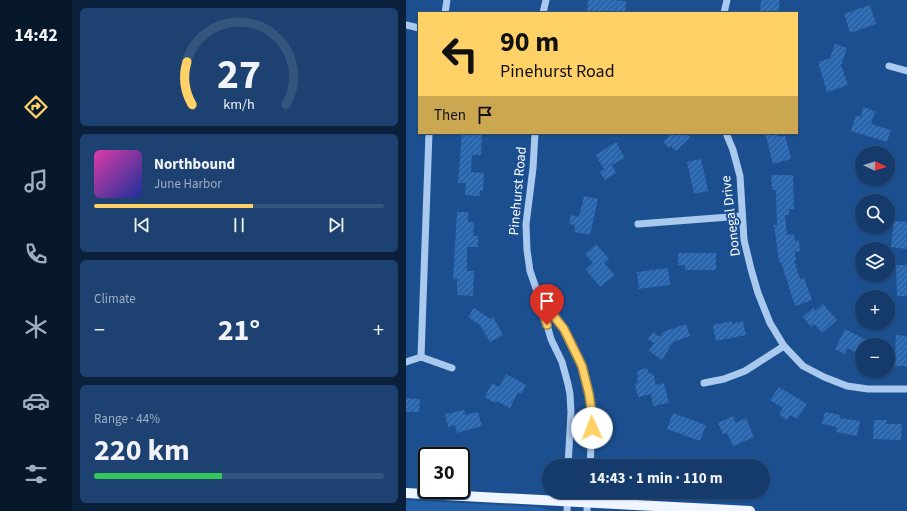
<!DOCTYPE html>
<meta charset="utf-8">
<style>
body{margin:0;font-family:"Source Sans 3",sans-serif;background:#1d4271;color:#f1f3f6;height:100vh;display:flex;flex-direction:column;font-size:15px;white-space:nowrap}
*{box-sizing:border-box;margin:0}
p{font-size:13px;color:#9dadc1}
.icon{flex:none;width:22px;height:22px;fill:none;stroke:currentColor;stroke-width:2;stroke-linecap:round;stroke-linejoin:round}
.map{position:relative;flex:1;overflow:hidden}
.panel{display:flex;flex-direction:column;gap:8px;padding:8px;background:#0b203b;width:334px}
.panel>*{flex:none}
.banner{position:absolute;left:12px;top:12px;width:380px;height:122px;border-radius:0px;box-shadow:0 1px 3px #0004,0 0 0 1px #33557e;background:#ffd166;color:#111;overflow:hidden}
.needle{width:26px;rotate:93deg}
.fabs{position:absolute;left:449px;top:146px;display:grid;gap:8px}
.fabs a{display:grid;place-items:center;width:40px;height:40px;border-radius:50%;background:#143b6b;box-shadow:0 1px 3px #0004,0 0 0 1px #33557e;font-size:20px}
.speed{position:absolute;left:12px;top:447px;display:flex;gap:8px;font-size:20px;font-weight:700;text-align:center}
.speed>*{display:grid;place-content:center;width:52px;height:52px;border-radius:50%;background:#143b6b;box-shadow:0 1px 3px #0004,0 0 0 1px #33557e;line-height:1}
.speed .limit{border:2px solid #111;border-radius:6px;background:#fff;color:#111}
.pin{position:absolute;display:grid;place-items:center;width:34px;height:34px;color:#fff;margin:-41px -17px;border-radius:50% 50% 50% 0;rotate:-45deg;box-shadow:0 0 4px #0007}
.pin .icon{rotate:45deg}
.me{position:absolute;width:44px;margin:-22px;rotate:358deg;stroke-linejoin:round;filter:drop-shadow(0 0 3px #0008)}
.turn{display:flex;align-items:center;gap:14px;height:84px;padding:0 16px;font-size:18px}
.turn .icon{width:52px;height:52px;stroke-width:2.5}
.turn b{display:block;font-size:28px;line-height:34px}
.then{display:flex;align-items:center;height:38px;padding:0 16px;background:#0003;gap:8px;font-size:15px}
.big{font-size:30px;font-weight:700;line-height:1.1}
.panel .widget{flex:1;display:flex;flex-direction:column;justify-content:center;gap:6px;min-width:0;padding:0 14px;border-radius:6px;background:#1d4271}
.panel .dial{align-items:center;gap:0}
.dial svg{height:104px;overflow:visible;fill:none;stroke:#33557e;stroke-width:7;stroke-linecap:round;text-anchor:middle}
.dial text{fill:#f1f3f6;stroke:none}
.song{display:flex;align-items:center;gap:12px}
.cover{width:48px;height:48px;border-radius:6px;background:linear-gradient(135deg,hsl(320 70% 55%),hsl(230 70% 35%))}
.played{height:4px;border-radius:2px;background:linear-gradient(90deg,#ffd166 55%,#33557e 55%)}
.keys{display:flex;justify-content:space-around;direction:ltr}
.heat{display:flex;justify-content:space-between;align-items:center;font-size:22px;direction:ltr}
.charge{height:6px;border-radius:3px;background:linear-gradient(90deg,#34c759 44%,#33557e 0)}
.trip{position:absolute;left:136px;top:459px;width:228px;height:40px;border-radius:20px;background:#143b6b;box-shadow:0 1px 3px #0004,0 0 0 1px #33557e;font-weight:700;line-height:40px;text-align:center}
main{display:flex;flex:1;min-height:0}
.dock{display:flex;flex-direction:column;width:72px;justify-content:space-around;align-items:center;background:#08182b;color:#9dadc1}
.dock .icon{width:28px;height:28px}
.dock .selected{color:#ffd166}
.dock b{font-size:18px;color:#f1f3f6}
.map>svg:first-child{display:block}
</style>
<main>
<nav class="dock">
<b>14:42</b>
<svg class="icon selected" aria-label="directions" viewBox="0 0 24 24"><path d="M12 3l9 9-9 9-9-9zM9 14v-3h6M13 9l2 2-2 2"/></svg>
<svg class="icon" aria-label="music" viewBox="0 0 24 24"><path d="M9 18V5l10-2v13"/><circle cx="6" cy="18" r="3"/><circle cx="16" cy="16" r="3"/></svg>
<svg class="icon" aria-label="phone" viewBox="0 0 24 24"><path d="M5 4h4l2 5-3 2q2 4 5 5l2-3 5 2v4C11 20 4 13 5 4z"/></svg>
<svg class="icon" aria-label="climate" viewBox="0 0 24 24"><path d="M12 3v18M4 7l16 10M4 17L20 7"/></svg>
<svg class="icon" aria-label="car" viewBox="0 0 24 24"><path d="M5 17H2v-5l4-1 3-4h7l3 4 3 1v5h-3M9 17h6M6 11h13"/><circle cx="7" cy="17" r="2"/><circle cx="17" cy="17" r="2"/></svg>
<svg class="icon" aria-label="filters" viewBox="0 0 24 24"><path d="M4 7h16M4 17h16"/><circle cx="9" cy="7" r="2"/><circle cx="15" cy="17" r="2"/></svg>
</nav>
<section class="panel">
<div class="widget dial"><svg viewBox="0 0 100 80">
<path d="M14 69A42 42 0 1 1 86 69"/>
<path d="M14 69A42 42 0 0 1 10 36" stroke="#ffd166"/>
<text x="50" y="56" font-size="32" font-weight="700">27</text>
<text x="50" y="72" font-size="11">km/h</text>
</svg></div>
<div class="widget">
<div class="song"><i class="cover"></i><div><b>Northbound</b><p>June Harbor</p></div></div>
<div class="played"></div>
<div class="keys"><svg class="icon" aria-label="previous" viewBox="0 0 24 24"><path d="M18 5L8 12l10 7zM5 5v14"/></svg><svg class="icon" aria-label="pause" viewBox="0 0 24 24"><path d="M8 5v14M16 5v14"/></svg><svg class="icon" aria-label="next" viewBox="0 0 24 24"><path d="M6 5l10 7-10 7zM19 5v14"/></svg></div>
</div>
<div class="widget"><p>Climate</p>
<div class="heat"><a>−</a><b class="big">21°</b><a>+</a></div>
</div>
<div class="widget"><p>Range · 44%</p><b class="big">220 km</b><div class="charge"></div></div>
</section>
<div class="map">
<svg width="501" height="511" viewBox="0 0 501 511">
<defs>
<pattern id="building-hatch" width="6" height="6" patternUnits="userSpaceOnUse"><rect width="6" height="6" fill="#2a66ad"/><path d="M-1 1l2-2M0 6l6-6M5 7l2-2" fill="none" stroke="#4a7db9"/></pattern>
</defs>
<rect width="100%" height="100%" fill="#1b4f8f"/>
<polygon fill="#2461a8" points="0,500 132,507 147,511 0,511"/>
<g fill="url(#building-hatch)">
<polygon points="182,0 207,0 220,1 219,13 181,13"/>
<polygon points="355,0 374,0 372,13 354,11"/>
<polygon points="464,5 470,24 444,33 438,14"/>
<polygon points="429,44 441,48 435,65 442,85 421,92 412,62 424,58"/>
<polygon points="457,107 469,111 465,124 485,130 481,142 445,131 450,115 455,117"/>
<polygon points="56,133 76,133 75,155 66,155 65,172 78,173 77,191 74,190 74,196 59,195 60,183 52,183"/>
<polygon points="266,133 280,133 284,137 270,151 265,146 263,148 257,142"/>
<polygon points="359,133 372,133 373,137 379,135 385,159 367,164"/>
<polygon points="210,142 219,158 206,165 210,173 199,180 194,172 198,169 190,155"/>
<polygon points="295,159 302,191 288,194 281,162"/>
<polygon points="365,175 387,175 388,209 383,209 383,215 379,215 381,235 388,234 389,241 393,240 394,251 389,252 390,260 388,260 394,279 398,278 406,300 389,306 375,262 373,262 368,225 371,225 370,190 366,190"/>
<polygon points="178,196 192,199 184,235 168,232 169,225 163,224 165,215 173,217"/>
<polygon points="51,212 62,212 62,222 68,222 67,236 72,236 72,247 61,247 61,271 68,271 67,296 51,295 51,279 47,279"/>
<polygon points="488,221 501,222 501,249 485,247"/>
<polygon points="190,244 203,259 198,263 209,275 194,287 180,270 187,263 179,254"/>
<polygon points="272,253 310,253 310,270 279,270 279,265 272,265"/>
<polygon points="490,265 501,265 501,296 491,296"/>
<polygon points="262,268 264,285 233,289 231,272"/>
<polygon points="417,304 431,320 416,333 408,324 405,327 397,317 408,307 409,311"/>
<polygon points="68,308 84,319 87,317 97,335 84,342 74,325 62,317"/>
<polygon points="326,321 326,324 337,321 340,335 310,341 307,325"/>
<polygon points="280,324 284,336 267,342 256,360 243,351 248,343 242,339 247,332 254,337 257,332"/>
<polygon points="439,329 460,340 457,345 456,345 456,348 452,354 442,348 439,354 429,349"/>
<polygon points="490,335 501,336 501,366 485,366 485,353 489,354"/>
<polygon points="241,368 243,374 247,373 250,385 258,383 263,403 247,406 245,394 232,397 229,384 232,383 231,377 232,377 231,371"/>
<polygon points="100,374 120,385 116,394 112,392 104,408 90,401 89,403 79,397 86,383 93,387"/>
<polygon points="373,387 401,404 391,419 384,415 381,420 373,414 377,408 364,400"/>
<polygon points="0,398 14,399 13,412 0,412"/>
<polygon points="58,410 59,415 72,412 76,426 51,433 49,425 42,427 39,414"/>
<polygon points="419,412 434,415 434,418 454,421 451,436 430,432 431,427 416,424"/>
<polygon points="267,413 300,425 294,441 261,429"/>
<polygon points="327,416 330,423 340,418 348,437 327,446 321,433 317,434 312,423"/>
<polygon points="468,420 481,420 480,424 496,424 495,440 467,439"/>
</g>
<g fill="none" stroke-linecap="round" stroke-linejoin="round">
<g stroke="#a9c9ee" stroke-width="7">
<polyline points="39,13 41,0"/>
<polyline points="137,13 140,0"/>
<polyline points="318,13 321,0"/>
<polyline points="0,25 13,28"/>
<polyline points="483,66 501,71"/>
<polyline points="129,133 127,168 120,224 121,250 124,271 133,297 145,339 156,362 162,384 164,394 165,413 162,466"/>
<polyline points="320,133 327,150 334,176 338,240 345,269 352,293 364,323 378,346 397,366 418,377 441,386 462,389 501,389"/>
<polyline points="232,224 336,216"/>
<path d="M 136,301 C 143,311 152,320 158,330 C 174,355 184,384 185,414 C 186,431 185,449 184,466"/>
<polyline points="15,357 23,133"/>
<polyline points="15,357 46,368"/>
<polyline points="0,362 15,357"/>
<polyline points="298,383 318,379 339,371 378,346"/>
<polyline points="161,511 162,492"/>
<polyline points="181,511 182,492"/>
</g>
<polyline stroke="#f0f6ff" stroke-width="10" points="0,493 344,511"/>
</g>
<g fill="none" stroke-linecap="round" stroke-linejoin="round">
<g stroke="#a68842" stroke-width="10">
<polyline id="route" points="141,325 133,297 158,329 176,366 183,394 186,414 186,428"/>
</g>
<use href="#route" stroke="#ffd166" stroke-width="7"/>
</g>
<g text-anchor="middle" dominant-baseline="central" stroke-width="4" stroke-linejoin="round" paint-order="stroke">
<g font-size="14" fill="#fff" stroke="#1b4f8f">
<text transform="translate(112 191) rotate(-85)">Pinehurst Road</text>
<text transform="translate(325 216) rotate(-97)">Donegal Drive</text>
</g>
</g>
</svg>
<div class="fabs">
<a><svg class="needle" viewBox="-14 -14 28 28"><path d="M0-13l5 13h-10z" fill="#e53935"/><path d="M0 13l5-13h-10z" fill="#9dadc1"/></svg></a>
<a><svg class="icon" aria-label="search" viewBox="0 0 24 24"><circle cx="10" cy="10" r="6"/><path d="M15 15l6 6"/></svg></a>
<a><svg class="icon" aria-label="layers" viewBox="0 0 24 24"><path d="M12 4l9 5-9 5-9-5zM3 14l9 5 9-5"/></svg></a>
<a>+</a>
<a>−</a>
</div>
<div class="speed"><div class="limit">30</div></div>
<div class="pin" style="left:141px;top:325px;background:#d93025"><svg class="icon" aria-label="arrive" viewBox="0 0 24 24"><path d="M6 21V4h12l-3 4 3 4H6"/></svg></div>
<svg class="me" style="left:186px;top:428px" viewBox="-20 -20 40 40"><circle r="19" fill="#fff"/><path d="M0-13L10 11 0 6-10 11z" fill="#ffd166"/></svg>
<div class="trip">14:43 · 1 min · 110 m</div>
<div class="banner">
<div class="turn"><svg class="icon" aria-label="left" viewBox="0 0 24 24"><path d="M17 20v-9H6M10 6l-5 5 5 5"/></svg><div><b>90 m</b>Pinehurst Road</div></div>
<div class="then">Then<svg class="icon" aria-label="arrive" viewBox="0 0 24 24"><path d="M6 21V4h12l-3 4 3 4H6"/></svg></div>
</div>
</div>
</main>
